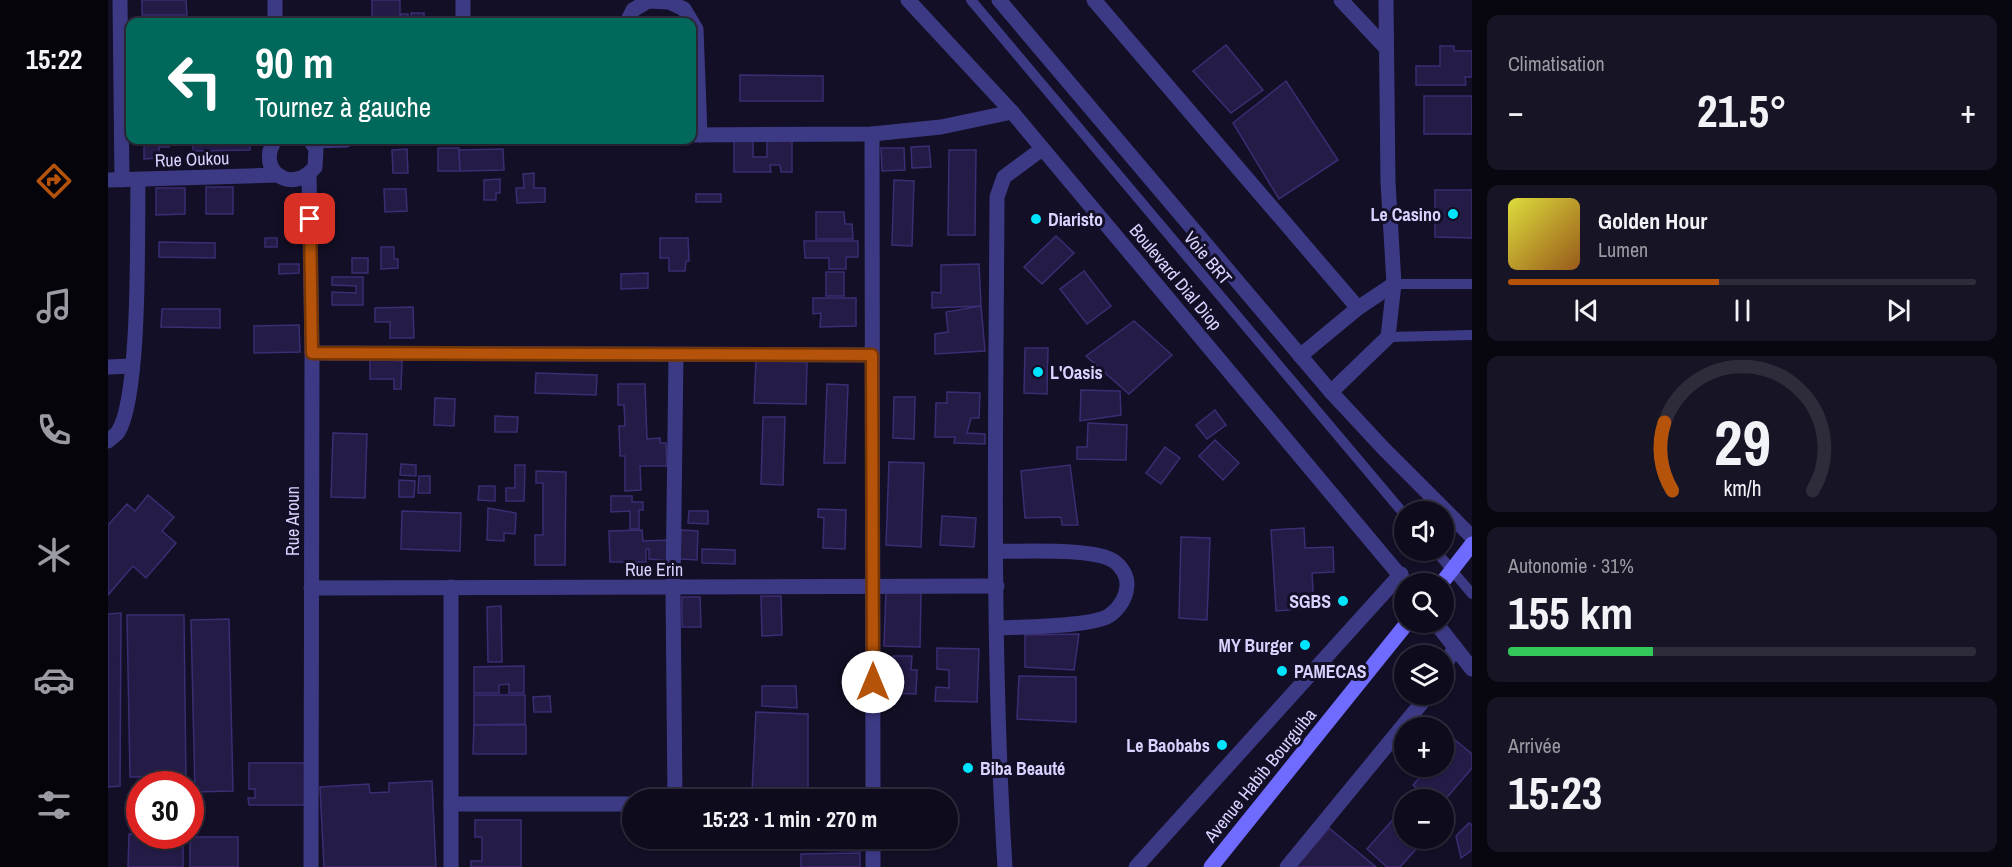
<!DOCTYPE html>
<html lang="fr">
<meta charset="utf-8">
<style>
body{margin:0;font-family:"Archivo Narrow",sans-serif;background:#171425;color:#f1f3f6;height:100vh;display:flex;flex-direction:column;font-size:22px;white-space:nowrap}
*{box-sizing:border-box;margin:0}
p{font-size:20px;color:#9b9ba3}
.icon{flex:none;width:33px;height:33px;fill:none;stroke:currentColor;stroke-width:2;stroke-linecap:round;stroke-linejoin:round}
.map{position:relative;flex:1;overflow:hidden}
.panel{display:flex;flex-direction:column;gap:15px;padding:15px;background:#08060f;width:540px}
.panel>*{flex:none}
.hud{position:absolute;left:18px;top:18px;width:570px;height:126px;border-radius:12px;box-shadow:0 2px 4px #0004,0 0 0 2px #2e2b3b;background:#00695c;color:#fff;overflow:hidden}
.tools{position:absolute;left:1286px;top:501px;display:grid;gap:12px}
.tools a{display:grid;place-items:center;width:60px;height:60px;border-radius:50%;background:#0e0b1c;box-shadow:0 2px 4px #0004,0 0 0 2px #2e2b3b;font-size:30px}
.speed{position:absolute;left:18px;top:771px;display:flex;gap:12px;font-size:30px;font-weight:700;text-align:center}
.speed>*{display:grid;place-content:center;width:78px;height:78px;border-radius:50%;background:#0e0b1c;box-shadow:0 2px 4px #0004,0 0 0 2px #2e2b3b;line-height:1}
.speed .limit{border:9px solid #d22;background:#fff;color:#111}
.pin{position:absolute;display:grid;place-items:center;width:51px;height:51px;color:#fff;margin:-26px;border-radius:12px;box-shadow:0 3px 9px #0006}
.me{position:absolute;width:66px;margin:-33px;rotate:0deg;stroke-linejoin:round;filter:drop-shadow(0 0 4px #0008)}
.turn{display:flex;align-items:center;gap:21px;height:126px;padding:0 30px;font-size:27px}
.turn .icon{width:78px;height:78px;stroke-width:2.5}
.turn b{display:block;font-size:42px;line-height:51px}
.big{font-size:45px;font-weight:700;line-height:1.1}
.panel .widget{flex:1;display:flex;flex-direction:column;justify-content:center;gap:9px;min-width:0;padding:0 21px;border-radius:12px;background:#171425}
.panel .dial{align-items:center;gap:0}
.dial svg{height:156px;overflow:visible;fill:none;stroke:#2e2b3b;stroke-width:7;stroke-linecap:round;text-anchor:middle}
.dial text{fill:#f1f3f6;stroke:none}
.song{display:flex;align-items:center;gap:18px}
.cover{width:72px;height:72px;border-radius:9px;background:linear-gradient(135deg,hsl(60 70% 55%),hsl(30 70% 35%))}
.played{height:6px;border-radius:3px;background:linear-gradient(90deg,#b45309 45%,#2e2b3b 45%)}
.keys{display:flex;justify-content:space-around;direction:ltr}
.heat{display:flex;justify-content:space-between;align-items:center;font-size:33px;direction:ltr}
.charge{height:9px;border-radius:4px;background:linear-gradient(90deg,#34c759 31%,#2e2b3b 0)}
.trip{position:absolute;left:514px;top:789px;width:336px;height:60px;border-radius:30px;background:#0e0b1c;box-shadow:0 2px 4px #0004,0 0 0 2px #2e2b3b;font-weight:700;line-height:60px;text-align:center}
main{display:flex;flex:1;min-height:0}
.tab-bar{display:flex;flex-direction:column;width:108px;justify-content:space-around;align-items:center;background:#06040b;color:#9b9ba3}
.tab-bar .icon{width:42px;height:42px}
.tab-bar .active{color:#b45309}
.tab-bar b{font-size:27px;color:#f1f3f6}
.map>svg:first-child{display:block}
</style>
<main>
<nav class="tab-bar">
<b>15:22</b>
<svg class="icon active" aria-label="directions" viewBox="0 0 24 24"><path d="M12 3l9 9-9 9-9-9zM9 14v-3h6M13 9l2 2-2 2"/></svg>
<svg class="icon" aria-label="music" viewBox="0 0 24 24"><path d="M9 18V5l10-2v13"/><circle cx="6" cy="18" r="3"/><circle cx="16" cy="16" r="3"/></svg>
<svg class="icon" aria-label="phone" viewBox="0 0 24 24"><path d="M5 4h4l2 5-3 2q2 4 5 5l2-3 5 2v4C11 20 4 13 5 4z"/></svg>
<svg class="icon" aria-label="climate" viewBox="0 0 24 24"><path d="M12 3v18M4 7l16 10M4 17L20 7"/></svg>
<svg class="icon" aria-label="car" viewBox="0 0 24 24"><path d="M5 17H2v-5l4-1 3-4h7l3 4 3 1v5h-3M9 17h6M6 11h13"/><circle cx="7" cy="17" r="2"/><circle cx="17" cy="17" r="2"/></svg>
<svg class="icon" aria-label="filters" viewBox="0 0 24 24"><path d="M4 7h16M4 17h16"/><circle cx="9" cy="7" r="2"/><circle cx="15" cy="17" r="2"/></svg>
</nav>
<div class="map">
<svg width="1364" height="867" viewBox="0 0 1364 867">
<rect width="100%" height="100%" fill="#130f26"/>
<g fill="#241b47" stroke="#3b2d73" stroke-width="1.5">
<polygon points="34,0 78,0 79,15 34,15"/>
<polygon points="264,0 292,0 292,19 264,20"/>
<rect x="303" y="13" width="13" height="9"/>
<rect x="293" y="14" width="7" height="8"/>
<polygon points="1118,45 1155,90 1123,113 1085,71"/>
<polygon points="1332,46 1346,46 1346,51 1364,51 1364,77 1357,77 1358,85 1308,85 1308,66 1332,66"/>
<polygon points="632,75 715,76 715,101 632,101"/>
<polygon points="1178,81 1230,160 1171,199 1125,123"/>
<rect x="1316" y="96" width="48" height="38"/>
<polygon points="626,139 645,140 645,157 659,157 659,140 684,139 684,172 673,172 672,165 662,165 663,172 626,172"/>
<polygon points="36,140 61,140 61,147 51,147 51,158 36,159"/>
<polygon points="85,140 142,140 142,150 85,151"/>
<polygon points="821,146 823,167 804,168 803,147"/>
<polygon points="330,148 351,148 352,171 330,171"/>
<polygon points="773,148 796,148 797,170 774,171"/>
<polygon points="299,149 300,173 285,173 284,150"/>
<polygon points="395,149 396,170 352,171 351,150"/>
<polygon points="841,150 868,150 867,235 840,235"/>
<polygon points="426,173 426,188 437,188 437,202 409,203 408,188 416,188 415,174"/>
<polygon points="392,179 392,193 388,193 388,200 376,200 376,180"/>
<polygon points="786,180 806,181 804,246 784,245"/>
<rect x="98" y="187" width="27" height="27"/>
<polygon points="48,188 77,188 77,214 48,215"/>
<polygon points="276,189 298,189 299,211 277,212"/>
<polygon points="1327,190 1364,190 1364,238 1327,237"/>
<rect x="588" y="194" width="25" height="8"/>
<polygon points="708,212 736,212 737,224 744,224 745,239 708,239"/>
<rect x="183" y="215" width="4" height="22"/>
<polygon points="948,236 966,253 934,284 916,267"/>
<rect x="157" y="238" width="12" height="9"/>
<polygon points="552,238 580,238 581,261 578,261 577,271 561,271 561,258 552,258"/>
<polygon points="696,241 750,241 750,257 738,257 738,269 721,269 721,258 697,258"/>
<polygon points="51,242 107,243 107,258 51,257"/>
<polygon points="273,247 286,247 286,259 290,259 290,268 273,269"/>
<rect x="244" y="258" width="16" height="15"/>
<polygon points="171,264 191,264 191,273 171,274"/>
<polygon points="871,264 873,306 824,308 824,292 833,293 833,265"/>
<polygon points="976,271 1003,306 979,324 952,289"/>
<rect x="718" y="272" width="18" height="24"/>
<polygon points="540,273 540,288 513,289 513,274"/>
<polygon points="224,277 255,277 255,305 224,305 224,292 248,293 248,286 224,285"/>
<polygon points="705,298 748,298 748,326 712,327 713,313 705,314"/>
<polygon points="873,306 877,351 827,354 827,334 840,332 838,312"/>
<polygon points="305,307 306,338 282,338 282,322 267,322 267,308"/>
<polygon points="54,309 112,309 112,328 53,327"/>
<polygon points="1026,321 1064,355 1021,394 978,356"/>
<polygon points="191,325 192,352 146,353 146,326"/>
<polygon points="917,348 940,348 939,394 916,393"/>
<polygon points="262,359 294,361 293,389 286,389 286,379 262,379"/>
<polygon points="648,360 699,362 698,404 646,403"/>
<polygon points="428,373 489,375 488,395 427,393"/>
<polygon points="510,384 537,384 539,439 552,438 552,443 558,443 559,466 532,466 533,490 517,491 517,456 512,456 511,426 517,426 516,405 510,405"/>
<polygon points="719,384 740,385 737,463 716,463"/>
<polygon points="973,390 1012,391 1013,415 972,421"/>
<polygon points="839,392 872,393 871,418 863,418 859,433 877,434 877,444 846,443 847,437 827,437 828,403 839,403"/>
<polygon points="786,397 807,397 806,439 785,438"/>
<polygon points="327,398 347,399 346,426 326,425"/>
<polygon points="1107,410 1118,425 1099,439 1088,425"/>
<polygon points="387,416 410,417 409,432 387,432"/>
<polygon points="655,417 677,417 675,485 653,484"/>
<polygon points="980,423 1019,425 1018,460 969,459 969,447 979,447"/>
<polygon points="225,433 259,434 257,498 223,497"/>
<polygon points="1107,440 1131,463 1115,480 1091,456"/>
<polygon points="1057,447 1072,458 1053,484 1038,473"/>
<polygon points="781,462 816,463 813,547 778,545"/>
<polygon points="293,464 308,465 308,476 292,475"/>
<polygon points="407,465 417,465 416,501 398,501 398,488 407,488"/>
<polygon points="962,465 970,525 954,525 953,517 917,518 913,471"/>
<polygon points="428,471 458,472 457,565 427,565 427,535 435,535 435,483 428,483"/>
<polygon points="311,476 322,476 322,493 310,493"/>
<polygon points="291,480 307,481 306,497 291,497"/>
<polygon points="371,486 387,486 387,501 370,500"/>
<polygon points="40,495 66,517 54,531 68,543 38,578 25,566 0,595 0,525 19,504 27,511"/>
<polygon points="503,496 524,496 524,502 535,502 535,510 531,510 531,529 522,529 522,511 503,512"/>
<polygon points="380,508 408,513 407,534 396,533 396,541 379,540"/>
<polygon points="710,509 738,510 737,549 715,548 716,518 710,517"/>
<polygon points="294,511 353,513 352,551 293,549"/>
<polygon points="581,511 600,511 600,524 580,523"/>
<polygon points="834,516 868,518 866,547 832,545"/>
<polygon points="1196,528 1197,548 1225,547 1226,572 1204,573 1206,608 1168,611 1163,530"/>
<polygon points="534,530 535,541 561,540 562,561 541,559 541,549 538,549 538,562 502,562 501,531"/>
<polygon points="573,530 590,531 589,560 572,559"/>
<polygon points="1073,537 1102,538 1099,620 1071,618"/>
<polygon points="594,549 627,550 627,564 594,563"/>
<polygon points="778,591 813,592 812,647 776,646"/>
<polygon points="653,596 673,596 674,635 654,636"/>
<polygon points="574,597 592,597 593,627 574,627"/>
<polygon points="393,606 394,662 380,662 379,607"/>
<polygon points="13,613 12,786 0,787 0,614"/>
<polygon points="19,615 76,615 78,784 33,784 33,777 22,777"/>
<polygon points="121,619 125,791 87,792 83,620"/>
<polygon points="971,634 966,670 917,667 917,635"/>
<polygon points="829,648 871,649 869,702 827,701 828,687 841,688 841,670 829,669"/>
<polygon points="785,656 804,656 803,670 809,670 808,694 780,693 780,672 785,672"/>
<polygon points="416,666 416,693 401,693 401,684 391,685 391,693 366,693 366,667"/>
<polygon points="911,676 968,677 968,722 909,719"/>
<polygon points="654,686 688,686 689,708 654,706"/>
<polygon points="366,695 417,695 417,724 366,725"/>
<polygon points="442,696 443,712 426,712 425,697"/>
<polygon points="648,712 700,714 700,791 644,791"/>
<polygon points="366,725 418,725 418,754 365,754"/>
<polygon points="1346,739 1364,754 1364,768 1335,802 1321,800 1305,785 1322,766 1335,766 1335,751"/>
<polygon points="141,763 198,763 198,805 141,805 140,798 147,798 147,789 141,789"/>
<polygon points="324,781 328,867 216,867 212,787 261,784 262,793 281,792 281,783"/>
<polygon points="1296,807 1296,838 1318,838 1292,867 1279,867 1259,849"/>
<polygon points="367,820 413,820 413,867 363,867 363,861 374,861 374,837 367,837"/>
<polygon points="1361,823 1364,825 1364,850 1353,858 1348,836"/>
<polygon points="1221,828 1268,867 1188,867"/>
<polygon points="21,834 75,836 75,867 20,867"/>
<rect x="82" y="837" width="48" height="30"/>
<polygon points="697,838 754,838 754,851 697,850"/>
<polygon points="752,853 752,867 693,867 693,854"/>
</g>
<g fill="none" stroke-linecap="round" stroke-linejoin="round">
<g stroke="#3d3a85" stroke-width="10">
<polyline points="863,0 1296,514"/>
<polyline points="1286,284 1364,284"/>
<polyline points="1280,337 1364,335"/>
<polyline points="1327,550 1364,594"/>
</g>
<g stroke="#3d3a85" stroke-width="15">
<polyline points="12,0 14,180"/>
<polyline points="167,0 167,22"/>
<polyline points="986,0 1250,308"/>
<polyline points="1233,0 1278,48"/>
<polyline points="355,22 355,0"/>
<polyline points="519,22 525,10 540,1 561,2 576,9 588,29 592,135"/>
<polyline points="764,134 765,800"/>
<polyline points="584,135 764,134 833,127 904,112"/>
<path d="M 167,140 C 147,170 184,196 207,167 L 208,149 L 202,140"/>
<polyline points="204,141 238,140"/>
<polyline points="201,174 204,353 203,867"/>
<polyline points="0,180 170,175"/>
<polyline points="204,353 764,355"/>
<polyline points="1192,356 1250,308 1286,284"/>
<polyline points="0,367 24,366"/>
<polyline points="1223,392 1280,337 1286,284 1280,182 1278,0"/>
<path d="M 0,441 C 3,438 8,435 10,432 C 33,396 29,230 30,180"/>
<path d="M 888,551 C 915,552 979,548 1002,559 C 1011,563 1019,574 1019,584 C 1019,596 1012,608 1002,615 C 986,627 912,627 889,628"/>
<polyline points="203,588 889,586"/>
<polyline points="1335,669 1347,647"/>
<polyline points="567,800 565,589 568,355"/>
<polyline points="343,804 525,804"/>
<polyline points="765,838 765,867"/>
<polyline points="343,867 343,587"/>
<path d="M 897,867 C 883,644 888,420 889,197 L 896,177 L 934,149"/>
<polyline points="1028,867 1293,574"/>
<polyline points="1179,867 1321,694"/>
</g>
<g stroke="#3d3a85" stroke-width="15">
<polyline points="800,0 904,112 1299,584"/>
<polyline points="891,0 1223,392 1276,449 1364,537"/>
<polyline points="1327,622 1364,669"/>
</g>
<g stroke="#6f6bff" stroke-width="15">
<polyline points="1333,584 1364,544"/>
<polyline points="1103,867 1300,622"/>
</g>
</g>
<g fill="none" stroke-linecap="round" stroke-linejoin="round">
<g stroke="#753606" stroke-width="15">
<polyline id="route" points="202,219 204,353 764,355 765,682"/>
</g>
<use href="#route" stroke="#b45309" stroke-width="10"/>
</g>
<g fill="#00e5ff" stroke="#130f26" stroke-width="2">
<circle cx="1345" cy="214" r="6"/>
<circle cx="928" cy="219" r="6"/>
<circle cx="930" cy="372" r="6"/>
<circle cx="1235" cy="601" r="6"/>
<circle cx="1197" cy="645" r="6"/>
<circle cx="1174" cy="671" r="6"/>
<circle cx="1114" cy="745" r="6"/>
<circle cx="860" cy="768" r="6"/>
</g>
<g text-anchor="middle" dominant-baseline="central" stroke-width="6" stroke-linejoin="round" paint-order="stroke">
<g font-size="18" fill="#d9d4ff" stroke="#130f26">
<text transform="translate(84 159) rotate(-2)">Rue Oukou</text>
<text transform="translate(1100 258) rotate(50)">Voie BRT</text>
<text transform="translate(1068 277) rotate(50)">Boulevard Dial Diop</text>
<text transform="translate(184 521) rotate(-90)">Rue Aroun</text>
<text x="546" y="569">Rue Erin</text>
<text transform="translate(1152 775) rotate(-51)">Avenue Habib Bourguiba</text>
</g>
<g font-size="18" font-weight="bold" fill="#d9d4ff" stroke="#130f26" text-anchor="end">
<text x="1333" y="214">Le Casino</text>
<text x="940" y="219" text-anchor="start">Diaristo</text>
<text x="942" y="372" text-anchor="start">L'Oasis</text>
<text x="1223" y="601">SGBS</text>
<text x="1185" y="645">MY Burger</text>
<text x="1186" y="671" text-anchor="start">PAMECAS</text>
<text x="1102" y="745">Le Baobabs</text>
<text x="872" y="768" text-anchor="start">Biba Beauté</text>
</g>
</g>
</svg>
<div class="tools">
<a><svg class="icon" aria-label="sound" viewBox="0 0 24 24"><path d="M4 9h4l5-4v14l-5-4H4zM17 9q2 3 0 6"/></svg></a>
<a><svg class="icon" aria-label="search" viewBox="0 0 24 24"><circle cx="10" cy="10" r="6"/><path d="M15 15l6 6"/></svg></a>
<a><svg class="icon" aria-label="layers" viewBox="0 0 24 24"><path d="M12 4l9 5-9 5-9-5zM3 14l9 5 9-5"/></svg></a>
<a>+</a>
<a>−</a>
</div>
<div class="speed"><div class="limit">30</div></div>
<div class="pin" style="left:202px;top:219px;background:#d93025"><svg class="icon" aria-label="arrive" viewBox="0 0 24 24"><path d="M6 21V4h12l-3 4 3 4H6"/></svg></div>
<svg class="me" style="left:765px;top:682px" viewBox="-20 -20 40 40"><circle r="19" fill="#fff"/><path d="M0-13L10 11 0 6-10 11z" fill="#b45309"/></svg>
<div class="trip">15:23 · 1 min · 270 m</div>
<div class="hud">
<div class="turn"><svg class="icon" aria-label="left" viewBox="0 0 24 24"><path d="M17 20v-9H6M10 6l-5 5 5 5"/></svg><div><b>90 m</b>Tournez à gauche</div></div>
</div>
</div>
<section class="panel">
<div class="widget"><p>Climatisation</p>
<div class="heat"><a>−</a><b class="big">21.5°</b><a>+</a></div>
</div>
<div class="widget">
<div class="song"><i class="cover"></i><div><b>Golden Hour</b><p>Lumen</p></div></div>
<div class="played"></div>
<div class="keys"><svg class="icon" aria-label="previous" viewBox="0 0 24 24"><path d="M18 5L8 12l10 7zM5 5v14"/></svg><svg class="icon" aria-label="pause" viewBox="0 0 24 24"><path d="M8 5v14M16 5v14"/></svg><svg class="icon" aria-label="next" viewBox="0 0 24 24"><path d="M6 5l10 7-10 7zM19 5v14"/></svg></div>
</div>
<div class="widget dial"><svg viewBox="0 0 100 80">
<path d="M14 69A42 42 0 1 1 86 69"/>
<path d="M14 69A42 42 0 0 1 10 34" stroke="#b45309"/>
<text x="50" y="56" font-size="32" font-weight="700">29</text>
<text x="50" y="72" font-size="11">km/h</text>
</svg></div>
<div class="widget"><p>Autonomie · 31%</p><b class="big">155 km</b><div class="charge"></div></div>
<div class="widget"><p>Arrivée</p><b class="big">15:23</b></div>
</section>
</main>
